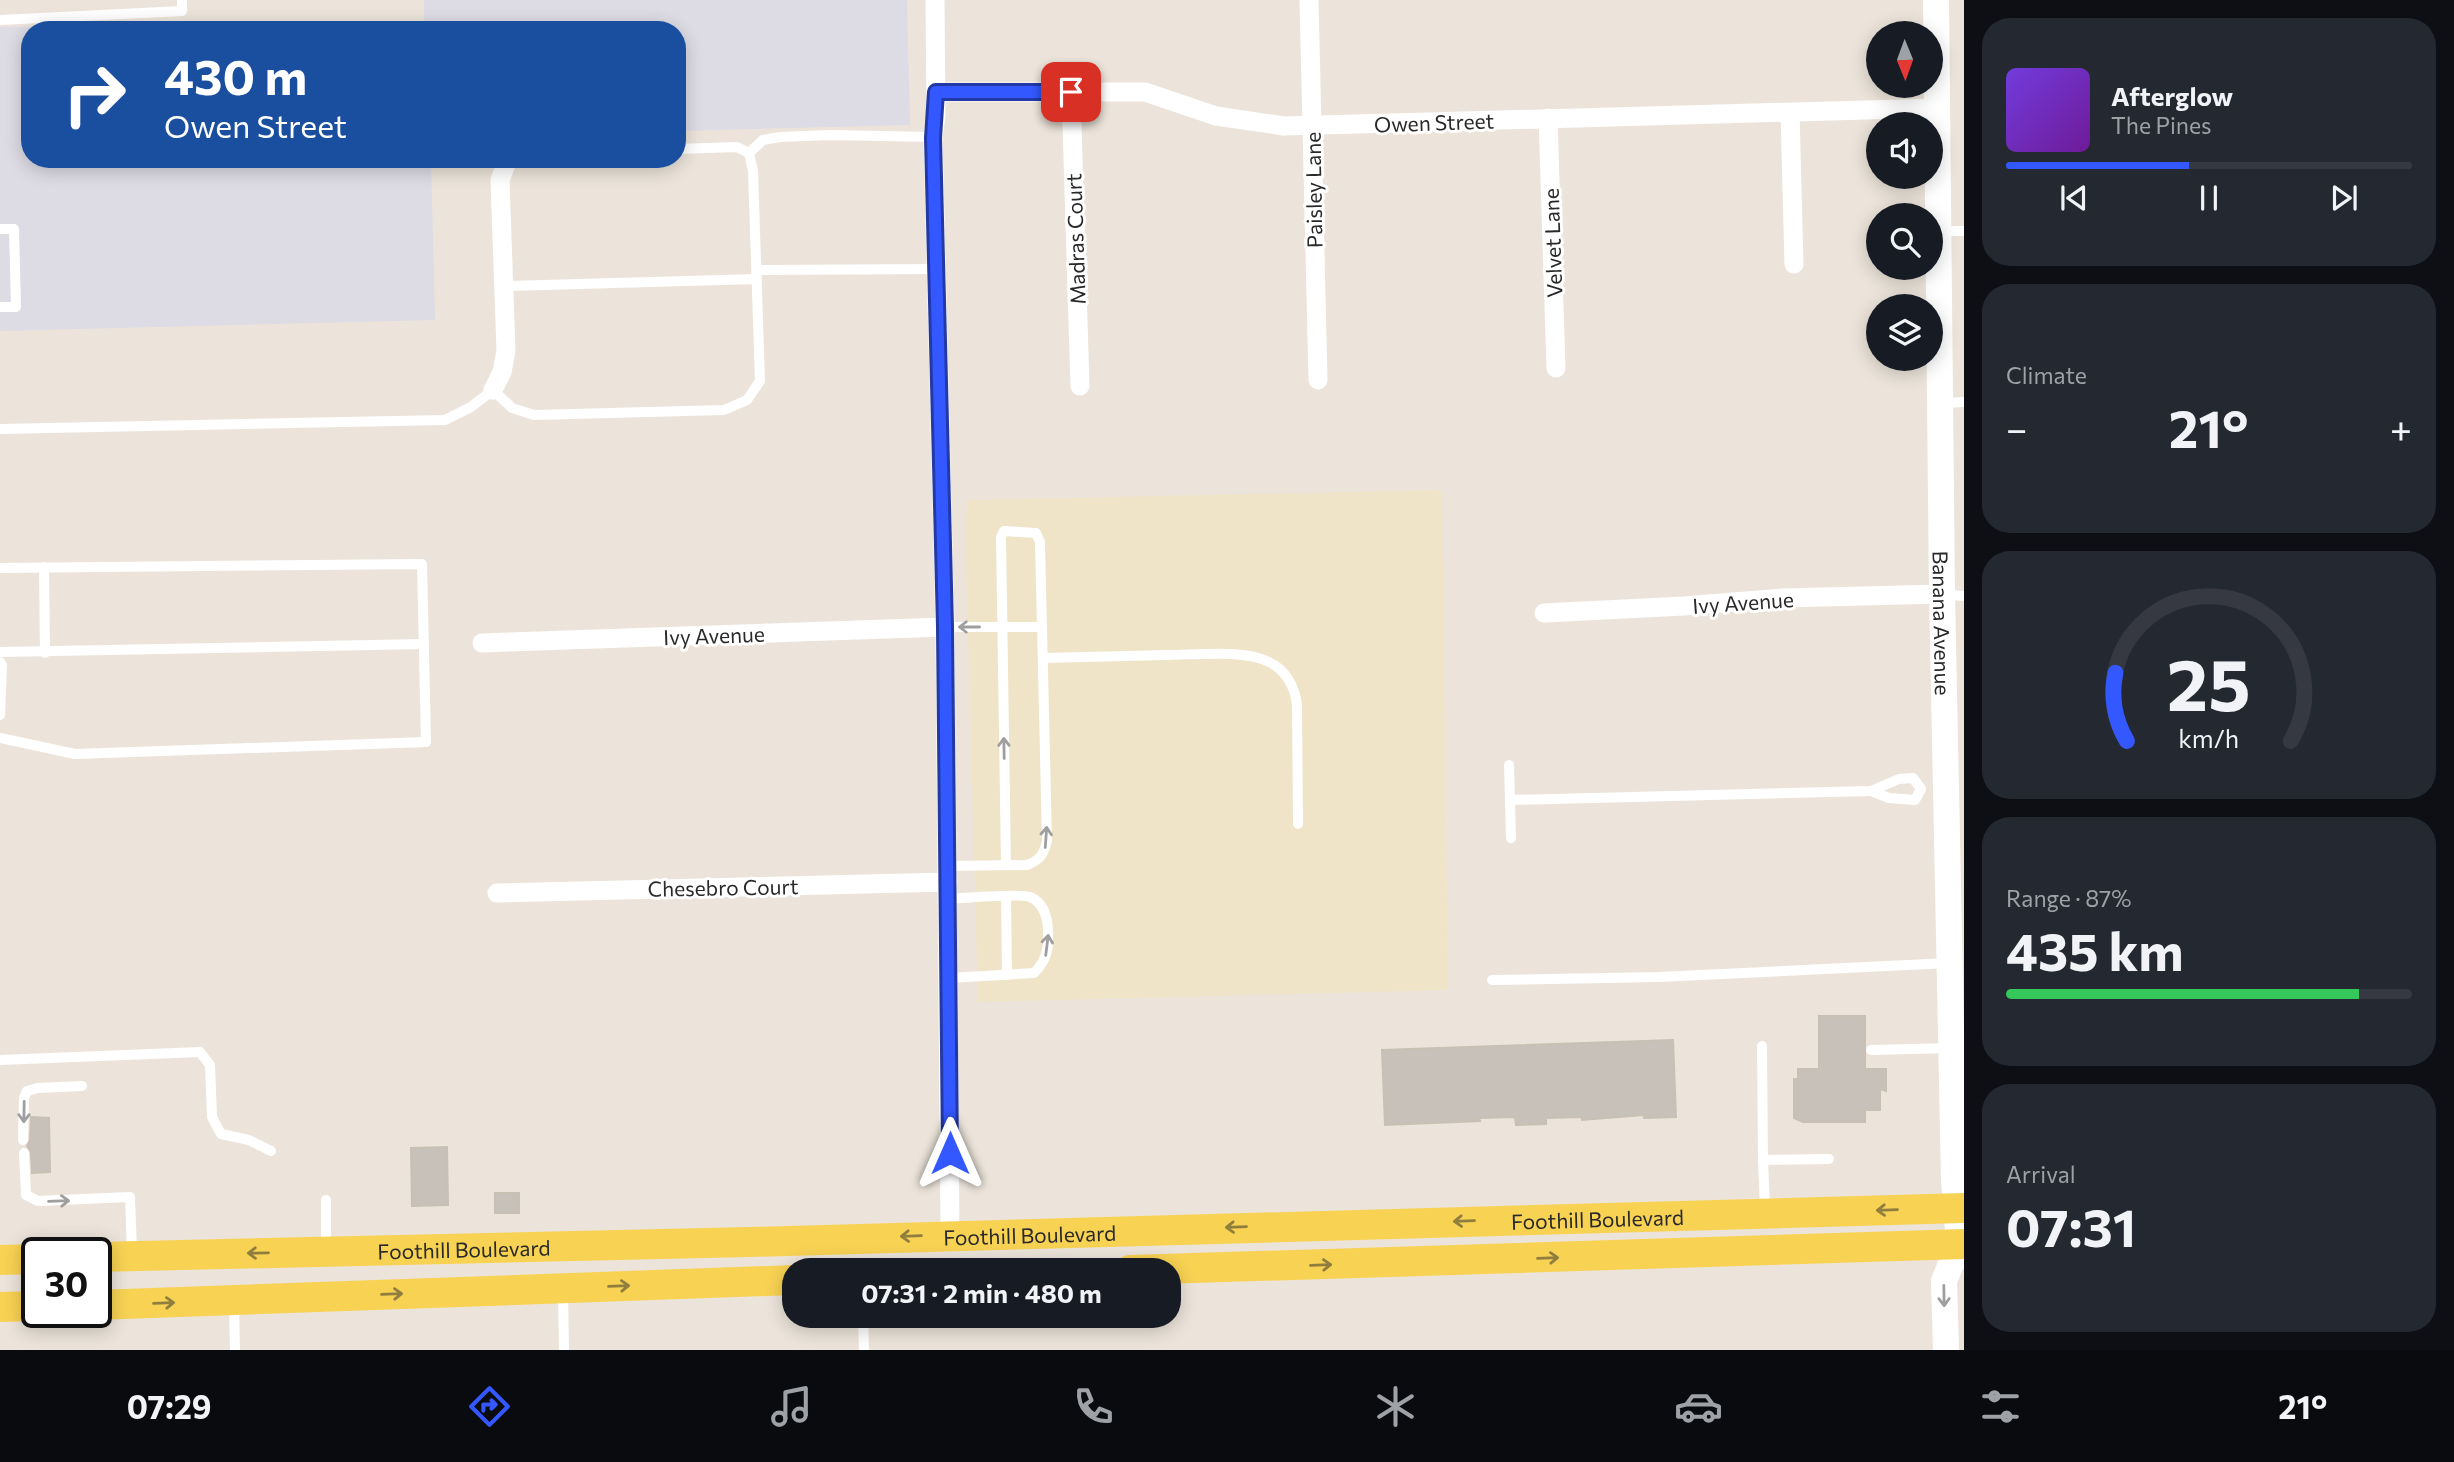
<!DOCTYPE html>
<meta charset="utf-8">
<style>
body{margin:0;font-family:Commissioner,sans-serif;background:#242831;color:#f1f3f6;height:100vh;display:flex;flex-direction:column;font-size:26px;white-space:nowrap}
*{box-sizing:border-box;margin:0}
p{font-size:23px;color:#9ea1a6}
.icon{flex:none;width:38px;height:38px;fill:none;stroke:currentColor;stroke-width:2;stroke-linecap:round;stroke-linejoin:round}
.map{position:relative;flex:1;overflow:hidden}
.side{display:flex;flex-direction:column;gap:18px;padding:18px;background:#0d0f14;width:490px}
.side>*{flex:none}
.guide{position:absolute;left:21px;top:21px;width:665px;height:147px;border-radius:28px;box-shadow:0 4px 18px #0003;background:#1a4fa0;color:#fff;overflow:hidden}
.needle{width:46px;rotate:179deg}
.buttons{position:absolute;left:1866px;top:21px;display:grid;gap:14px}
.buttons a{display:grid;place-items:center;width:77px;height:77px;border-radius:50%;background:#171b24;box-shadow:0 4px 18px #0003;font-size:35px}
.speed{position:absolute;left:21px;top:1237px;display:flex;gap:14px;font-size:35px;font-weight:700;text-align:center}
.speed>*{display:grid;place-content:center;width:91px;height:91px;border-radius:50%;background:#171b24;box-shadow:0 4px 18px #0003;line-height:1}
.speed .limit{border:4px solid #111;border-radius:10px;background:#fff;color:#111}
.pin{position:absolute;display:grid;place-items:center;width:60px;height:60px;color:#fff;margin:-30px;border-radius:14px;box-shadow:0 4px 10px #0006}
.me{position:absolute;width:77px;margin:-38px;rotate:0deg;stroke-linejoin:round;filter:drop-shadow(0 0 5px #0008)}
.turn{display:flex;align-items:center;gap:24px;height:147px;padding:0 28px;font-size:32px}
.turn .icon{width:91px;height:91px;stroke-width:2.5}
.turn b{display:block;font-size:49px;line-height:60px}
.big{font-size:52px;font-weight:700;line-height:1.1}
.side .widget{flex:1;display:flex;flex-direction:column;justify-content:center;gap:10px;min-width:0;padding:0 24px;border-radius:28px;background:#242831}
.side .dial{align-items:center;gap:0}
.dial svg{height:182px;overflow:visible;fill:none;stroke:#363941;stroke-width:7;stroke-linecap:round;text-anchor:middle}
.dial text{fill:#f1f3f6;stroke:none}
.song{display:flex;align-items:center;gap:21px}
.cover{width:84px;height:84px;border-radius:10px;background:linear-gradient(135deg,hsl(260 70% 55%),hsl(280 70% 35%))}
.played{height:7px;border-radius:4px;background:linear-gradient(90deg,#3458ff 45%,#363941 45%)}
.keys{display:flex;justify-content:space-around;direction:ltr}
.heat{display:flex;justify-content:space-between;align-items:center;font-size:38px;direction:ltr}
.charge{height:10px;border-radius:5px;background:linear-gradient(90deg,#34c759 87%,#363941 0)}
.trip{position:absolute;left:782px;top:1258px;width:399px;height:70px;border-radius:28px;background:#171b24;box-shadow:0 4px 18px #0003;font-weight:700;line-height:70px;text-align:center}
.tab-bar{display:flex;height:112px;justify-content:space-around;align-items:center;background:#090b0e;color:#9ea1a6}
.tab-bar .icon{width:49px;height:49px}
.tab-bar .selected{color:#3458ff}
.tab-bar b{font-size:32px;color:#f1f3f6}
main{display:flex;flex:1;min-height:0}
.map>svg:first-child{display:block}
</style>
<main>
<div class="map">
<svg width="1964" height="1350" viewBox="0 0 1964 1350">
<rect width="100%" height="100%" fill="#ece4da"/>
<polygon fill="#dddbe4" points="424,0 907,0 910,125 677,131 677,30 30,30 30,159 431,159 435,320 0,331 0,27 424,21"/>
<polygon fill="#efe3c8" points="1442,490 1448,990 978,1002 965,521 968,500"/>
<g fill="#c7c1b9" stroke="#c7c0b3" stroke-width="2">
<polygon points="1819,1016 1865,1016 1865,1069 1886,1069 1886,1091 1880,1089 1880,1110 1865,1110 1865,1122 1803,1122 1794,1118 1794,1079 1798,1079 1798,1069 1819,1069"/>
<polygon points="1673,1040 1676,1117 1644,1118 1644,1115 1582,1120 1582,1117 1546,1118 1546,1124 1516,1125 1515,1117 1479,1118 1480,1121 1385,1125 1382,1050"/>
<polygon points="31,1117 49,1118 50,1172 32,1173 31,1152 27,1146 30,1140"/>
<polygon points="447,1147 448,1205 412,1206 411,1148"/>
<rect x="495" y="1193" width="24" height="20"/>
</g>
<g fill="none" stroke-linecap="round" stroke-linejoin="round">
<g stroke="#fff" stroke-width="10">
<polyline points="0,20 182,11 182,0"/>
<polyline points="677,149 737,147 749,153"/>
<polyline points="749,153 763,140 780,137 830,135 933,137"/>
<polyline points="0,229 14,229 16,307 0,307"/>
<polyline points="1940,231 1964,231"/>
<polyline points="757,270 937,269"/>
<polyline points="504,286 757,279"/>
<polyline points="1940,403 1964,402"/>
<polyline points="0,429 445,420 471,407 493,390 512,408 534,415 724,410 747,400 760,381 753,171 749,153"/>
<polyline points="44,567 45,653"/>
<polyline points="0,568 422,564 426,742 75,754 0,738"/>
<polyline points="1942,594 1964,596"/>
<polyline points="945,627 1042,627"/>
<polyline points="0,652 424,644"/>
<path d="M 1043,658 C 1084,657 1126,656 1167,655 C 1196,655 1243,649 1269,662 C 1286,670 1295,687 1297,705 L 1298,824"/>
<polyline points="0,662 2,665 0,715"/>
<polyline points="1509,765 1510,800 1871,791 1899,779 1913,778 1921,789"/>
<polyline points="1871,791 1889,798 1915,800 1921,789"/>
<polyline points="1510,800 1511,838"/>
<path d="M 948,866 L 1027,865 C 1040,860 1044,854 1047,841 L 1040,542 L 1036,533 L 1004,531 L 1001,537 L 1006,865"/>
<polyline points="1006,896 1007,975"/>
<path d="M 949,899 C 964,898 1019,893 1030,897 C 1045,903 1048,920 1048,934 C 1049,951 1045,962 1034,973 L 949,978"/>
<polyline points="1492,980 1659,977 1949,963"/>
<polyline points="1762,1046 1763,1160"/>
<polyline points="1871,1050 1952,1048"/>
<polyline points="0,1060 200,1052 210,1065 212,1117 221,1134 249,1140 271,1151"/>
<polyline points="23,1140 24,1098 27,1091 38,1088 82,1086"/>
<polyline points="24,1153 26,1195 38,1201 130,1197 132,1251"/>
<polyline points="326,1200 326,1248"/>
<polyline points="1765,1209 1763,1160 1829,1159"/>
<polyline points="563,1291 564,1350"/>
<polyline points="234,1305 235,1350"/>
<polyline points="863,1316 864,1350"/>
</g>
<g stroke="#fff" stroke-width="19">
<polyline points="935,0 936,116 933,137 945,627 950,1235"/>
<polyline points="1309,0 1318,380"/>
<polyline points="936,92 1145,92 1216,116 1284,126 1937,108"/>
<polyline points="1071,92 1080,386"/>
<polyline points="1790,113 1794,264"/>
<polyline points="1548,118 1556,368"/>
<polyline points="493,390 502,372 506,351 500,180 508,159"/>
<polyline points="1544,613 1684,606 1782,598 1942,594"/>
<polyline points="482,643 945,627"/>
<polyline points="497,893 948,882"/>
</g>
<g stroke="#fff" stroke-width="26">
<path id="s1" d="M 1936,0 L 1942,594 L 1954,1180 L 1959,1244 L 1964,1256"/>
<polyline points="1946,1350 1944,1281 1959,1244"/>
</g>
<g stroke="#f8d253" stroke-width="30">
<path id="s2" d="M 96,1257 L 750,1242 L 1964,1208"/>
<polyline points="0,1260 37,1259"/>
<polyline points="1130,1270 1964,1244"/>
<polyline points="96,1305 794,1280"/>
<polyline points="0,1307 37,1306"/>
</g>
</g>
<defs><path id="oneway-shaft" d="M-6 0H5M1.5-3L5.5 0L1.5 3" fill="none" stroke-width="1.6" stroke-linecap="round" stroke-linejoin="round" transform="scale(1.75)"/></defs>
<g stroke="#9f9f9f">
<use href="#oneway-shaft" transform="translate(969 627) rotate(180)"/>
<use href="#oneway-shaft" transform="translate(1004 748) rotate(-91)"/>
<use href="#oneway-shaft" transform="translate(1046 837) rotate(-86)"/>
<use href="#oneway-shaft" transform="translate(1047 945) rotate(-83)"/>
<use href="#oneway-shaft" transform="translate(24 1112) rotate(91)"/>
<use href="#oneway-shaft" transform="translate(59 1201) rotate(-2)"/>
<use href="#oneway-shaft" transform="translate(1944 1296) rotate(89)"/>
</g>
<g stroke="#907e3e">
<use href="#oneway-shaft" transform="translate(1887 1210) rotate(178)"/>
<use href="#oneway-shaft" transform="translate(1464 1221) rotate(178)"/>
<use href="#oneway-shaft" transform="translate(1236 1227) rotate(178)"/>
<use href="#oneway-shaft" transform="translate(911 1236) rotate(178)"/>
<use href="#oneway-shaft" transform="translate(258 1253) rotate(179)"/>
<use href="#oneway-shaft" transform="translate(1548 1258) rotate(-2)"/>
<use href="#oneway-shaft" transform="translate(1321 1265) rotate(-2)"/>
<use href="#oneway-shaft" transform="translate(619 1286) rotate(-2)"/>
<use href="#oneway-shaft" transform="translate(392 1294) rotate(-2)"/>
<use href="#oneway-shaft" transform="translate(164 1303) rotate(-2)"/>
</g>
<g fill="none" stroke-linecap="round" stroke-linejoin="round">
<g stroke="#2239a6" stroke-width="18">
<polyline id="route" points="950,1153 945,627 933,138 936,92 1071,92"/>
</g>
<use href="#route" stroke="#3458ff" stroke-width="12"/>
</g>
<g text-anchor="middle" dominant-baseline="central" stroke-width="6" stroke-linejoin="round" paint-order="stroke">
<g font-size="21" fill="#292929" stroke="#fff">
<text transform="translate(1434 122) rotate(-2)">Owen Street</text>
<text transform="translate(1313 190) rotate(-91)">Paisley Lane</text>
<text transform="translate(1075 239) rotate(-92)">Madras Court</text>
<text transform="translate(1552 243) rotate(-92)">Velvet Lane</text>
<text transform="translate(1743 602) rotate(-4)">Ivy Avenue</text>
<text stroke="none"><textPath href="#s1" startOffset="623">Banana Avenue</textPath></text>
<text transform="translate(714 635) rotate(-2)">Ivy Avenue</text>
<text transform="translate(723 887) rotate(-1)">Chesebro Court</text>
<text stroke="none"><textPath href="#s2" startOffset="1502">Foothill Boulevard</textPath></text>
<text stroke="none"><textPath href="#s2" startOffset="934">Foothill Boulevard</textPath></text>
<text stroke="none"><textPath href="#s2" startOffset="368">Foothill Boulevard</textPath></text>
</g>
</g>
</svg>
<div class="buttons">
<a><svg class="needle" viewBox="-14 -14 28 28"><path d="M0-13l5 13h-10z" fill="#e53935"/><path d="M0 13l5-13h-10z" fill="#9ea1a6"/></svg></a>
<a><svg class="icon" aria-label="sound" viewBox="0 0 24 24"><path d="M4 9h4l5-4v14l-5-4H4zM17 9q2 3 0 6"/></svg></a>
<a><svg class="icon" aria-label="search" viewBox="0 0 24 24"><circle cx="10" cy="10" r="6"/><path d="M15 15l6 6"/></svg></a>
<a><svg class="icon" aria-label="layers" viewBox="0 0 24 24"><path d="M12 4l9 5-9 5-9-5zM3 14l9 5 9-5"/></svg></a>
</div>
<div class="speed"><div class="limit">30</div></div>
<div class="pin" style="left:1071px;top:92px;background:#d93025"><svg class="icon" aria-label="arrive" viewBox="0 0 24 24"><path d="M6 21V4h12l-3 4 3 4H6"/></svg></div>
<svg class="me" style="left:950px;top:1153px" viewBox="-20 -20 40 40"><path d="M0-17L14 15 0 8-14 15z" fill="#3458ff" stroke="#fff" stroke-width="4"/></svg>
<div class="trip">07:31 · 2 min · 480 m</div>
<div class="guide">
<div class="turn"><svg class="icon" aria-label="right" viewBox="0 0 24 24"><path d="M7 20v-9h11M14 6l5 5-5 5"/></svg><div><b>430 m</b>Owen Street</div></div>
</div>
</div>
<section class="side">
<div class="widget">
<div class="song"><i class="cover"></i><div><b>Afterglow</b><p>The Pines</p></div></div>
<div class="played"></div>
<div class="keys"><svg class="icon" aria-label="previous" viewBox="0 0 24 24"><path d="M18 5L8 12l10 7zM5 5v14"/></svg><svg class="icon" aria-label="pause" viewBox="0 0 24 24"><path d="M8 5v14M16 5v14"/></svg><svg class="icon" aria-label="next" viewBox="0 0 24 24"><path d="M6 5l10 7-10 7zM19 5v14"/></svg></div>
</div>
<div class="widget"><p>Climate</p>
<div class="heat"><a>−</a><b class="big">21°</b><a>+</a></div>
</div>
<div class="widget dial"><svg viewBox="0 0 100 80">
<path d="M14 69A42 42 0 1 1 86 69"/>
<path d="M14 69A42 42 0 0 1 9 39" stroke="#3458ff"/>
<text x="50" y="56" font-size="32" font-weight="700">25</text>
<text x="50" y="72" font-size="11">km/h</text>
</svg></div>
<div class="widget"><p>Range · 87%</p><b class="big">435 km</b><div class="charge"></div></div>
<div class="widget"><p>Arrival</p><b class="big">07:31</b></div>
</section>
</main>
<nav class="tab-bar">
<b>07:29</b>
<svg class="icon selected" aria-label="directions" viewBox="0 0 24 24"><path d="M12 3l9 9-9 9-9-9zM9 14v-3h6M13 9l2 2-2 2"/></svg>
<svg class="icon" aria-label="music" viewBox="0 0 24 24"><path d="M9 18V5l10-2v13"/><circle cx="6" cy="18" r="3"/><circle cx="16" cy="16" r="3"/></svg>
<svg class="icon" aria-label="phone" viewBox="0 0 24 24"><path d="M5 4h4l2 5-3 2q2 4 5 5l2-3 5 2v4C11 20 4 13 5 4z"/></svg>
<svg class="icon" aria-label="climate" viewBox="0 0 24 24"><path d="M12 3v18M4 7l16 10M4 17L20 7"/></svg>
<svg class="icon" aria-label="car" viewBox="0 0 24 24"><path d="M5 17H2v-5l4-1 3-4h7l3 4 3 1v5h-3M9 17h6M6 11h13"/><circle cx="7" cy="17" r="2"/><circle cx="17" cy="17" r="2"/></svg>
<svg class="icon" aria-label="filters" viewBox="0 0 24 24"><path d="M4 7h16M4 17h16"/><circle cx="9" cy="7" r="2"/><circle cx="15" cy="17" r="2"/></svg>
<b>21°</b>
</nav>
